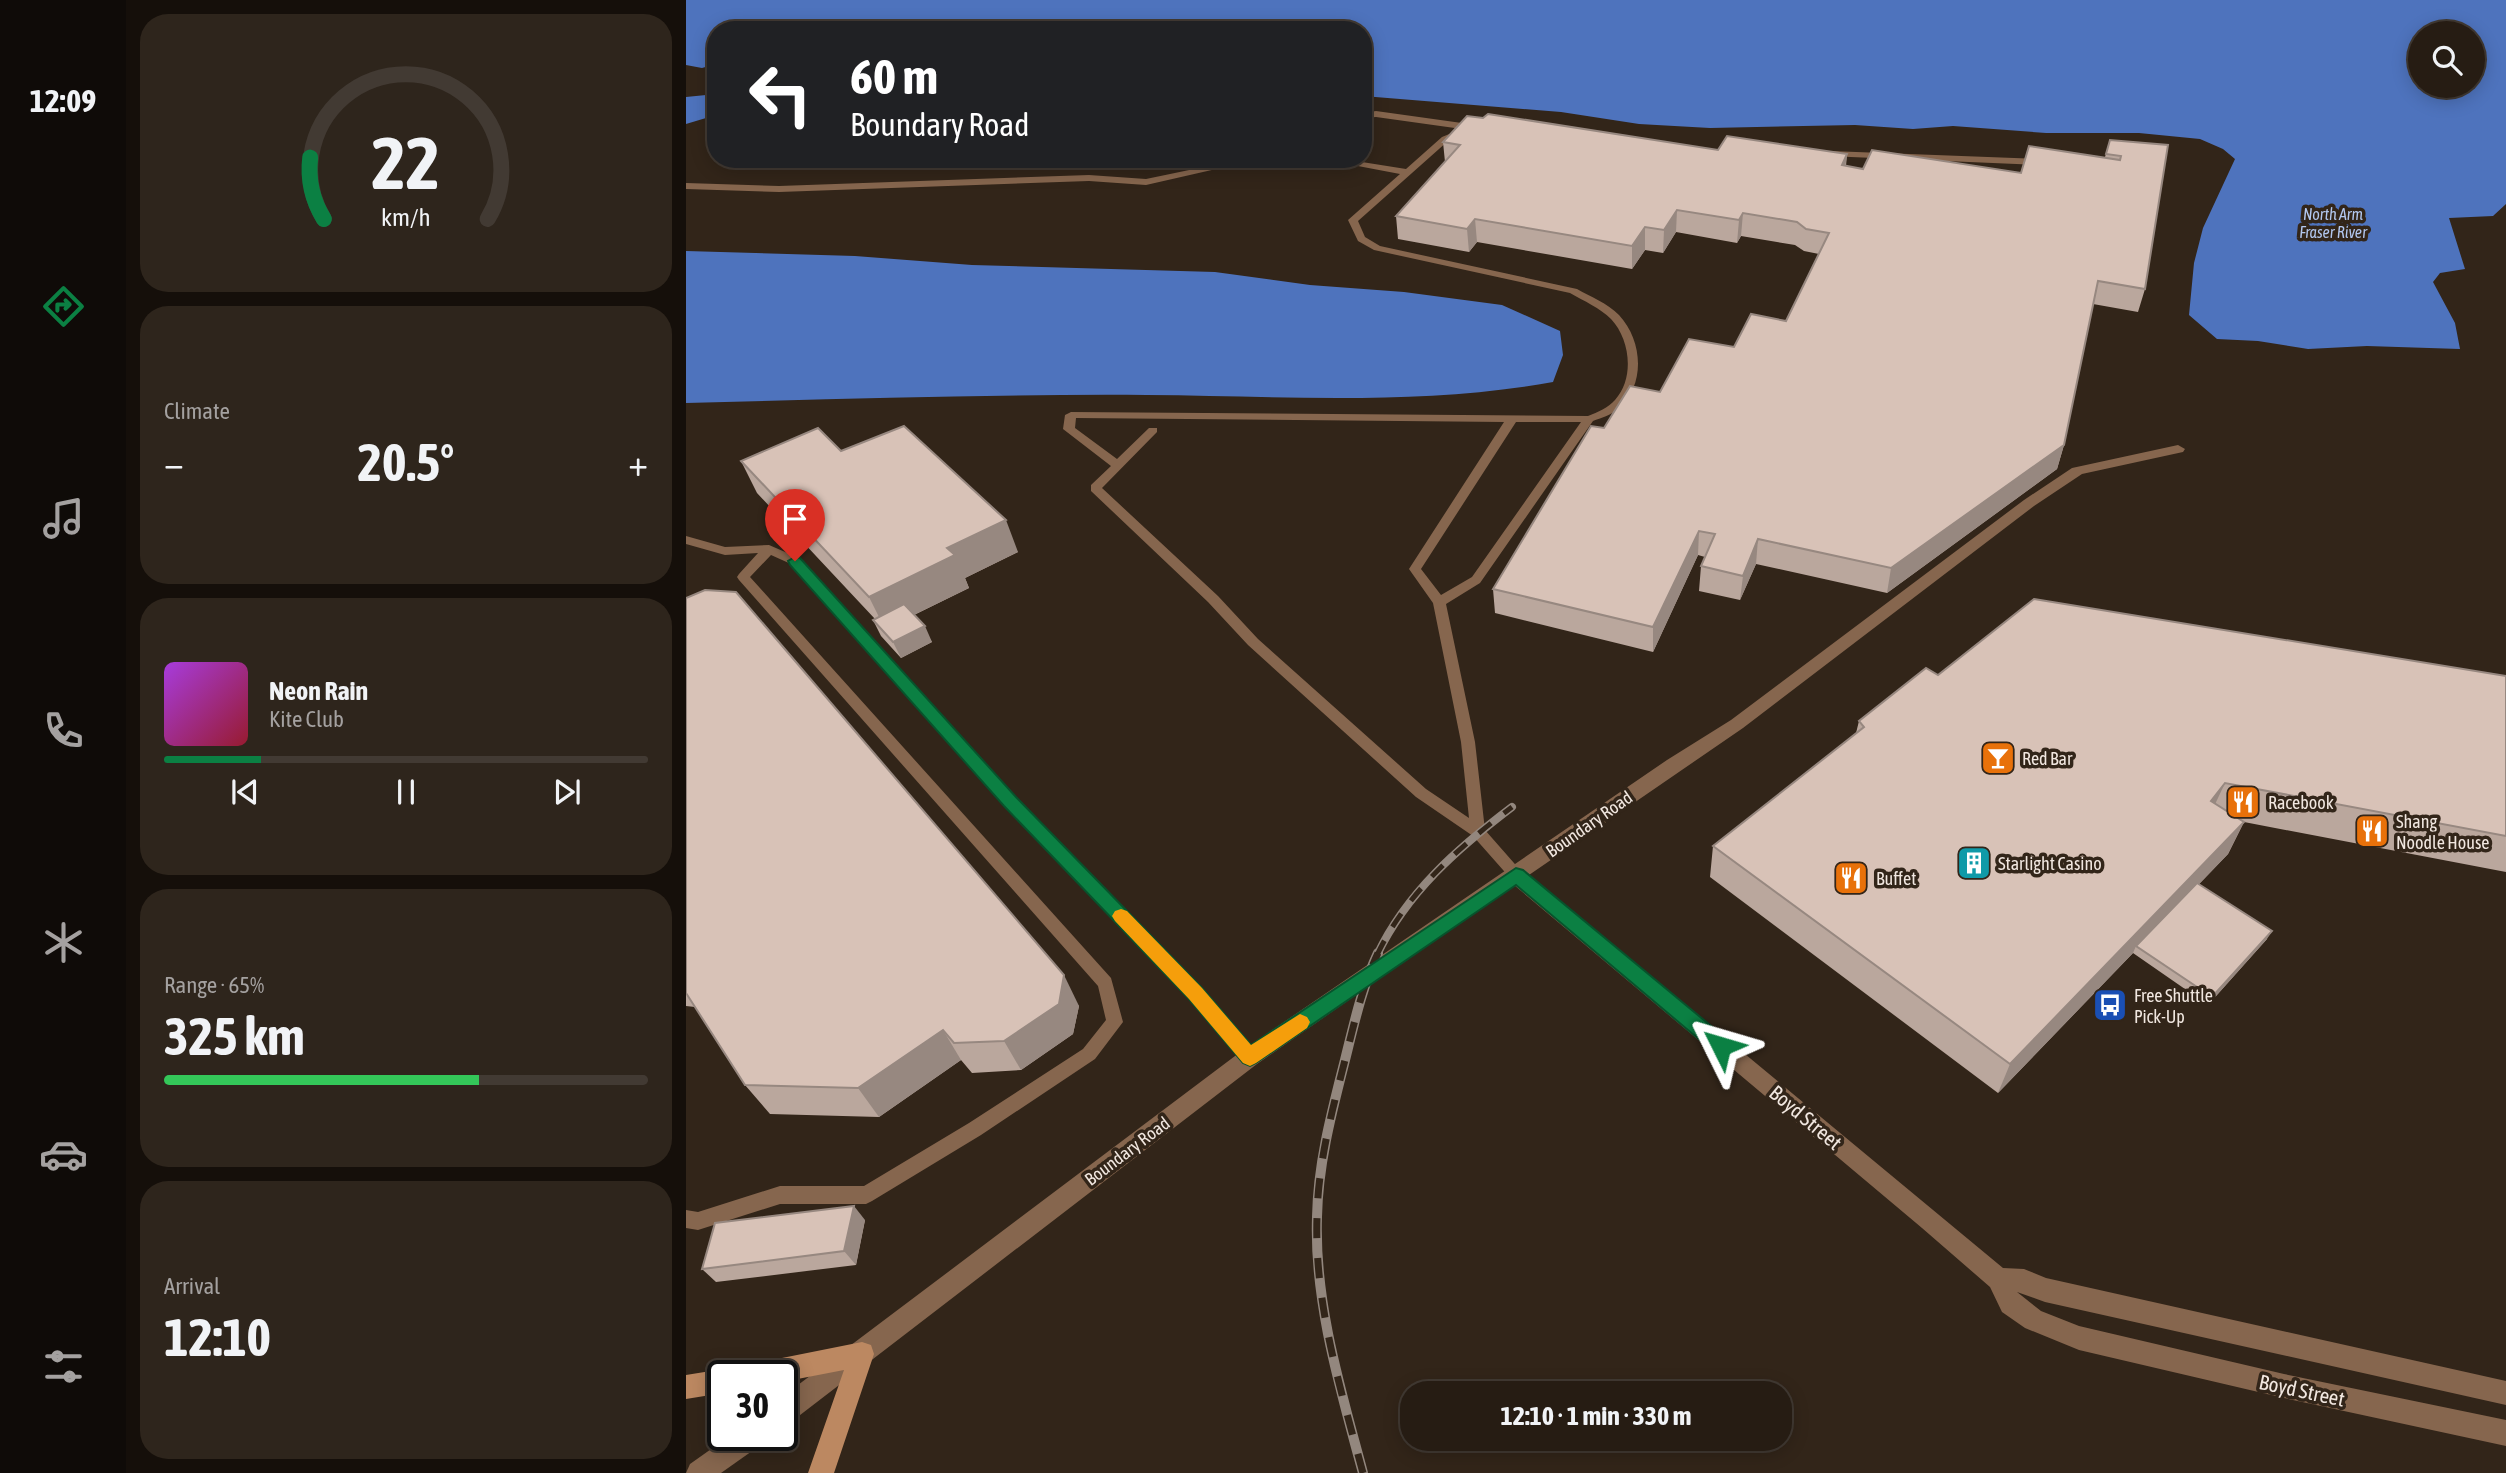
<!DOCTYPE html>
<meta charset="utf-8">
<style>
body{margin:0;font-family:"Asap Condensed",sans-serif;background:#2e251c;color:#f1f3f6;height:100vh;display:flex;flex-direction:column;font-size:26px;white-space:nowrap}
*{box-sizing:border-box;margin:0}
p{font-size:23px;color:#a4a1a0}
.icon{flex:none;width:38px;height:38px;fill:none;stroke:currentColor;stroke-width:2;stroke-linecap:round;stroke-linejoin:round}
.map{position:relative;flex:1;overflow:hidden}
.side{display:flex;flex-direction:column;gap:14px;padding:14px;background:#150f0a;width:560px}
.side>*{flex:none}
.banner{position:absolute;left:21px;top:21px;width:665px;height:147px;border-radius:28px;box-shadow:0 4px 18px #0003,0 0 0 2px #423a33;background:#202124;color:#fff;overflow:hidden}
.fabs{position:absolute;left:1722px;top:21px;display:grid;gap:14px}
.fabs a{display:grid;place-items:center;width:77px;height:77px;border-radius:50%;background:#261c13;box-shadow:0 4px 18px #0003,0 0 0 2px #423a33;font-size:35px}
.speed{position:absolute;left:21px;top:1360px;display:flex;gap:14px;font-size:35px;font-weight:700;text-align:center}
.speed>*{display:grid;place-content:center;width:91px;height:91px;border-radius:50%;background:#261c13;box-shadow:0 4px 18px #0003,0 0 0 2px #423a33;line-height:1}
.speed .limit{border:4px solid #111;border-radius:10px;background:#fff;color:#111}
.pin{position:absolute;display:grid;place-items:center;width:60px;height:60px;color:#fff;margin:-72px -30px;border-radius:50% 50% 50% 0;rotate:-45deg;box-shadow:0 0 7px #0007}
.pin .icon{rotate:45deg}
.me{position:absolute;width:77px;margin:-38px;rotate:310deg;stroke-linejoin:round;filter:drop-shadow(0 0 5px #0008)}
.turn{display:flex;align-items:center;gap:24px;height:147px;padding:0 28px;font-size:32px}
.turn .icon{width:91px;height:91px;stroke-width:2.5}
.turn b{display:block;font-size:49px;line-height:60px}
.big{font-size:52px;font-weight:700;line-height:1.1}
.side .widget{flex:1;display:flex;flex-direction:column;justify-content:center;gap:10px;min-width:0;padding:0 24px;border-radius:28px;background:#2e251c}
.side .dial{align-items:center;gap:0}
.dial svg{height:182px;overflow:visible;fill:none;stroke:#423a33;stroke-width:7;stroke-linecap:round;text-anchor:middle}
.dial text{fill:#f1f3f6;stroke:none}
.song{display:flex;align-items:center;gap:21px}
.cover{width:84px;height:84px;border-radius:10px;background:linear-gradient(135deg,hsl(280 70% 55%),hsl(350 70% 35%))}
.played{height:7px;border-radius:4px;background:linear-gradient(90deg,#0b8043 20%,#423a33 20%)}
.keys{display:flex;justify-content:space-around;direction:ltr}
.heat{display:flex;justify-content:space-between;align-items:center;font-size:38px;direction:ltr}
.charge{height:10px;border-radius:5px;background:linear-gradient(90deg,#34c759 65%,#423a33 0)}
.trip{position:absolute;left:714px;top:1381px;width:392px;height:70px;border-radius:28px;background:#261c13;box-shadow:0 4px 18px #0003,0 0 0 2px #423a33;font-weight:700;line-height:70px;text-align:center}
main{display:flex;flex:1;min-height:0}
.tabs{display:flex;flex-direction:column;width:126px;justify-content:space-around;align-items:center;background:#0f0b08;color:#a4a1a0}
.tabs .icon{width:49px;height:49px}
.tabs .on{color:#0b8043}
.tabs b{font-size:32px;color:#f1f3f6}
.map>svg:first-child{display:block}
</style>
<main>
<nav class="tabs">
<b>12:09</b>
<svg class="icon on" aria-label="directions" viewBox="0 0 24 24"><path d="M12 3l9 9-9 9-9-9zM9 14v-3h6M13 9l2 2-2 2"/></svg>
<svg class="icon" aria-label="music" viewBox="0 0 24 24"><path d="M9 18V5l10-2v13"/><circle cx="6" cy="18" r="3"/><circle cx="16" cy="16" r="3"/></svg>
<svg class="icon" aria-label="phone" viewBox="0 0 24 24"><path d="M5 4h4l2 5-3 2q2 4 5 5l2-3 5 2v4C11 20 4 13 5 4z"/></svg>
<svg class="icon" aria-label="climate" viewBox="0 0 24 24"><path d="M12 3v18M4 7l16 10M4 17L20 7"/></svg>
<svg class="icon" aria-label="car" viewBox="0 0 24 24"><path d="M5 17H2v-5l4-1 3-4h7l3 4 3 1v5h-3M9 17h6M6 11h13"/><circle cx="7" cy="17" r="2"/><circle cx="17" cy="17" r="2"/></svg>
<svg class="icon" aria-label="filters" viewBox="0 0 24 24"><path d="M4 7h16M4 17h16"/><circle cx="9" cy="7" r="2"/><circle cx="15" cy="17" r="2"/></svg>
</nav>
<section class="side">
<div class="widget dial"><svg viewBox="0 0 100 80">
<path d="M14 69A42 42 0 1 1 86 69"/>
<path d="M14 69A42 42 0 0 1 8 42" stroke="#0b8043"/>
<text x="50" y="56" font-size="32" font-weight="700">22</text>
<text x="50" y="72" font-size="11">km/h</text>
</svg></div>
<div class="widget"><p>Climate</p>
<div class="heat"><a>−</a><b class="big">20.5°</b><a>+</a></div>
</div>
<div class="widget">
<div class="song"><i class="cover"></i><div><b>Neon Rain</b><p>Kite Club</p></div></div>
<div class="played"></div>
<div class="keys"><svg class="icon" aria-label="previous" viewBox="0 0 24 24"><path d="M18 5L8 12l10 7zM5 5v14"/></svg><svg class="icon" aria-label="pause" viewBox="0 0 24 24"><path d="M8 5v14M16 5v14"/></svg><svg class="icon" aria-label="next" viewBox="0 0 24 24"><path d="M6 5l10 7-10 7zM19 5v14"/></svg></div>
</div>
<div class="widget"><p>Range · 65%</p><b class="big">325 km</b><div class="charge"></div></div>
<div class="widget"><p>Arrival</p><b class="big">12:10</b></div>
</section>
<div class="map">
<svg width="1820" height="1473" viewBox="0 0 1820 1473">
<rect width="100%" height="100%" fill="#322519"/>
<g fill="#4e73bd" fill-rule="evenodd">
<path d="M 0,0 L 1820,0 L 1820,204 L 1807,216 L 1763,218 L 1779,269 L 1754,273 L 1747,282 L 1769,323 L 1774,349 L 1681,346 L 1622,349 L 1572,341 L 1531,339 L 1503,315 L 1508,263 L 1517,228 L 1549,159 L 1537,149 L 1514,139 L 1453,133 L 1360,133 L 1267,126 L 1227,129 L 1169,125 L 1024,128 L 953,124 L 875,112 L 677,96 L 677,30 L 30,30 L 30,64 L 16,68 L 0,65 ZM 1787,33 L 1787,86 L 1734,86 L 1734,33 Z"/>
<polygon points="30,94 30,115 0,124 0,97"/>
<path d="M 0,251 L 169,256 L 286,265 L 529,272 L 624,285 L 718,292 L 816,305 L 874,331 L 877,355 L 867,382 C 733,406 597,396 461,395 C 307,394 153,399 0,403 Z"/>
</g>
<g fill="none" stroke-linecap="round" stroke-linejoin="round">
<g fill="#86664e" fill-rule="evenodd">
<polygon points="690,111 783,124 787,127 783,130 690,117 677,118 677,113"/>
<path d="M 773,130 L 780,132 L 762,141 L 672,221 L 679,237 L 694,246 L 891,289 C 905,297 921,303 933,315 C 957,341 960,385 932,409 C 925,415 915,418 907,421 L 794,583 L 760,604 L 789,742 L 799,830 L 835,871 L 838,875 L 835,879 L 830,881 L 825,879 L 787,836 L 730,797 L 562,645 L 522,602 L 405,491 L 405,485 L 425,466 L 377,429 L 379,415 L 385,412 L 902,416 C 912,412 922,408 929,400 C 949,378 944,339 925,319 C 914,308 898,301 884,293 L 688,250 L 672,241 L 662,220 L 714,174 L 635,159 L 657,159 L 720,169 L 756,137 ZM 390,418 L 818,422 L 723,569 L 747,603 L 775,742 L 783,818 L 740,789 L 572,639 L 532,596 L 416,488 L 471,432 L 471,428 L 463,428 L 431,459 L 389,428 ZM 830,422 L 895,422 L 786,577 L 755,595 L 735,569 Z"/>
<polygon points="1144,151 1355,159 1359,162 1355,165 1141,156 1140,154"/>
<polygon points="556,159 574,159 460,185 403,181 93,192 0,189 0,183 93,186 403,175 460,179"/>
<polygon points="0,536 39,547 83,545 113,558 329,797 515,988 570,1052 572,1057 570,1062 564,1064 558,1062 503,998 319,805 105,564 85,555 64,577 425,978 437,1022 409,1059 295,1135 186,1201 180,1204 94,1204 12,1230 0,1228 0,1210 12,1212 94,1186 178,1186 283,1123 397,1049 420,1020 412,986 53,580 51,577 53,574 72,553 39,555 0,544"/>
</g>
<g fill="#86664e" fill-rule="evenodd">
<polygon points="1492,445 1499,449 1497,452 1396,474 1348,506 1057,728 843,875 1317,1268 1338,1269 1360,1278 1820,1381 1820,1405 1359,1302 1331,1292 1355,1311 1393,1326 1598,1374 1820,1420 1820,1446 1598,1398 1393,1350 1339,1328 1316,1312 1304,1287 1236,1228 828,885 571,1064 105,1422 96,1425 96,1397 557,1050 981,760 1045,720 1338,500 1386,468"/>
<polygon points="45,1435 80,1435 76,1444 35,1473 0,1473 4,1464"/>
</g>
<g fill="#bc8861" fill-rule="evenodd">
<polygon points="176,1342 185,1345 188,1354 148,1473 122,1473 158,1370 96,1382 96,1376 54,1376 57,1367 66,1364"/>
<polygon points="37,1369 47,1376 37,1376 37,1393 0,1399 0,1375"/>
</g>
<g stroke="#93877e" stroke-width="8">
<path id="rail-far1" d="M 691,955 C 721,892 772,848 826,807"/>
</g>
<g stroke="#93877e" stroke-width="10">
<path id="rail" d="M 677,1473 C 655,1391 628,1303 631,1217 C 632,1163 646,1111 659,1060 C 668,1024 676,987 692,953"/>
</g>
<use href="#rail-far1" stroke="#322519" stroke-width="5" stroke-dasharray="16" stroke-linecap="butt"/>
<use href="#rail" stroke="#322519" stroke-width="7" stroke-dasharray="20" stroke-linecap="butt"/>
</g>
<g fill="#baa79d">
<polygon points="1424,140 1482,145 1459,289 1452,312 1407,304 1378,445 1371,469 1201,593 1070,564 1054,600 1013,591 1015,566 1019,557 1012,555 967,652 809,613 807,589 918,428 974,392 1048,347 1100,321 1133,254 1118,251 1109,245 1055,236 1051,243 990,232 977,253 959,250 946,269 791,242 783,252 712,239 710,216 759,162 757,142 1161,154 1160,166 1177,169 1335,173 1419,157"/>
<polygon points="155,451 332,552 279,578 283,588 228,615 246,642 215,658 195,636 187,620 189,619 71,493 55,461"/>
<polygon points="0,598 393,1006 387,1034 335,1070 286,1073 275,1060 193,1117 84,1114 59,1085 9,1007 0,1006"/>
<polygon points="1252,675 1820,676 1820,872 1558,822 1542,854 1513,884 1581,939 1522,1005 1447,953 1312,1093 1024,877 1027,846 1170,733 1173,721"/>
<polygon points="179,1220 170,1265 30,1282 16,1269"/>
</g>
<g fill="#978880">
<polygon points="1161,154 1158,176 1156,165"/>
<polygon points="991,210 990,232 977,253 978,230"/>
<polygon points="1057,213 1055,236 1051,243 1053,220"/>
<polygon points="789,219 791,242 783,252 781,229"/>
<polygon points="959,227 959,250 946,269 946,246"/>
<polygon points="1378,445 1371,469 1201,593 1205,568"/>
<polygon points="320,520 332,552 279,578 283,588 199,629 183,597 261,548"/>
<polygon points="1013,531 1012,555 967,652 967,627"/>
<polygon points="1072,539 1070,564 1054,600 1057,576"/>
<polygon points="239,626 246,642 215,658 207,642"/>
<polygon points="1539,783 1524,815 1525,801"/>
<polygon points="1558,822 1542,854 1452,948 1450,946 1447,953 1312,1093 1324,1064"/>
<polygon points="1586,931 1581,939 1522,1005 1526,997"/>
<polygon points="378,975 393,1006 387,1034 335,1070 318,1041"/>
<polygon points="257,1030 275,1060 193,1117 172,1088"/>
<polygon points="168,1206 179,1220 170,1265 158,1251"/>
</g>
<g fill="#d8c2b7" stroke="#978880" stroke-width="2">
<polygon points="802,114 1032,150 1041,136 1161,154 1156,165 1177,169 1186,150 1335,173 1343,146 1434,160 1435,156 1420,154 1424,140 1482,145 1459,289 1412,281 1378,445 1205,568 1072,539 1057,576 1015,566 1029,534 1013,531 967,627 807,589 905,426 918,428 944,386 974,392 1003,339 1048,347 1065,314 1100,321 1143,233 1120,229 1111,222 1057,213 1053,220 991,210 978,230 959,227 946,246 789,219 781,229 710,216 774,145 757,142 781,116 797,118"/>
<polygon points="218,426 320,520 261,548 269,555 183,597 55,461 132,428 155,451"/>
<polygon points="19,590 50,592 378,975 373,1004 318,1041 268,1043 257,1030 172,1088 59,1085 0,993 0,598"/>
<polygon points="1348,599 1820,676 1820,836 1539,783 1525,801 1558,822 1324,1064 1027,846 1178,727 1173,721 1240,668 1252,675"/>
<polygon points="218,604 239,626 207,642 187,620"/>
<polygon points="1511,883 1586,931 1526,997 1450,946"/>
<polygon points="168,1206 158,1251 16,1269 29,1223"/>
</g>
<polygon fill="#0b8043" stroke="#07532c" stroke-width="2" points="109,557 114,558 330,797 516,988 565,1045 830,868 837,870 1042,1040 1045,1046 1042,1052 1035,1055 1028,1052 830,885 570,1063 564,1066 557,1063 503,999 318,806 104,565 102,561"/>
<polygon fill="#f59e0b" points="435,909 441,911 516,988 565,1045 614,1014 621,1017 624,1022 621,1028 570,1063 564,1066 557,1063 503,999 429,921 426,916 429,911"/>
<defs>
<g id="bar-square" transform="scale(1.75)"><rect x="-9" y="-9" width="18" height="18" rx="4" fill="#e8710a" stroke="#322519"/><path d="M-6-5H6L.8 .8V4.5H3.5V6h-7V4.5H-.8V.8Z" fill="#fff"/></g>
<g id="restaurant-square" transform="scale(1.75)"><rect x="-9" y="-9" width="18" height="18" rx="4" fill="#e8710a" stroke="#322519"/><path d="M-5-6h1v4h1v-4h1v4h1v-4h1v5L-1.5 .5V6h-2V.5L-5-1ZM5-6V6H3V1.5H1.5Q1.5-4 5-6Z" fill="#fff"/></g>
<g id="building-square" transform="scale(1.75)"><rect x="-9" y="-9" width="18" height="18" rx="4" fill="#0f9aa8" stroke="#322519"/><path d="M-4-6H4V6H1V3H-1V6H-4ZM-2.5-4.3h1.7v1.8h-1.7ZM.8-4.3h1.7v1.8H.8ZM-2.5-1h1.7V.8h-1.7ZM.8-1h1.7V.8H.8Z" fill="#fff"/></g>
<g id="bus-square" transform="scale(1.75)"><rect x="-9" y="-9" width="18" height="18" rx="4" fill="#1a4fb4" stroke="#322519"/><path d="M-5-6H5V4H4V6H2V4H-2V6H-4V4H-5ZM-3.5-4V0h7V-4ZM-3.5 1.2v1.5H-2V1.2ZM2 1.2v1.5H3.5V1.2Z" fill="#fff"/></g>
</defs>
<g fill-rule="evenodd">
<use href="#bar-square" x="1312" y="758"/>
<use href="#restaurant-square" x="1557" y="802"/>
<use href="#restaurant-square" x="1686" y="831"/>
<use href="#building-square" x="1288" y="863"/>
<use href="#restaurant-square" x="1165" y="878"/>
<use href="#bus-square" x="1424" y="1005"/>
</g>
<g text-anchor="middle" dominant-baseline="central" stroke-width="7" stroke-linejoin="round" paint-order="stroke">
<g font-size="16" font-style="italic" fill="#b2c7ef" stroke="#322519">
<text x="1647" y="214">North Arm<tspan x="1647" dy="18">Fraser River</tspan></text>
</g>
<g font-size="18" fill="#f1e7e0" stroke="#322519" text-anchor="start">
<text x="1336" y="758">Red Bar</text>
<text x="1582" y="802">Racebook</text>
<text x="1710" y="821">Shang<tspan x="1710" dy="21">Noodle House</tspan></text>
<text x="1312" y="863">Starlight Casino</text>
<text x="1190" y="878">Buffet</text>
<text x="1448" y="995">Free Shuttle<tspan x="1448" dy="21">Pick-Up</tspan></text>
</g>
<g font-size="18" fill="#f1e7e0" stroke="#322519">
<text transform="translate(903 824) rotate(-35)">Boundary Road</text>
<text transform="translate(441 1151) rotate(-37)">Boundary Road</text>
</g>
<g font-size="21" fill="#f1e7e0" stroke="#322519">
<text transform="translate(1120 1117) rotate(40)">Boyd Street</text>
<text transform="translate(1616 1390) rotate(12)">Boyd Street</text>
</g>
</g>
</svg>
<div class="fabs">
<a><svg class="icon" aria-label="search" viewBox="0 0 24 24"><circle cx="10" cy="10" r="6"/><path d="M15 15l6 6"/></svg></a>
</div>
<div class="speed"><div class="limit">30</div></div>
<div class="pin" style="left:109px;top:561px;background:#d93025"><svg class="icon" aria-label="arrive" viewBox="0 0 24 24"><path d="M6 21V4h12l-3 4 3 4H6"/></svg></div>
<svg class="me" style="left:1035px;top:1046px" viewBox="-20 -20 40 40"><path d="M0-17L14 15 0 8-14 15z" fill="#0b8043" stroke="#fff" stroke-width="4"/></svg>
<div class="trip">12:10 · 1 min · 330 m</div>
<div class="banner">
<div class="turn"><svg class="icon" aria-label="left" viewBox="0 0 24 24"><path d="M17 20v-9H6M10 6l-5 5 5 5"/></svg><div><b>60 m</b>Boundary Road</div></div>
</div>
</div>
</main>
